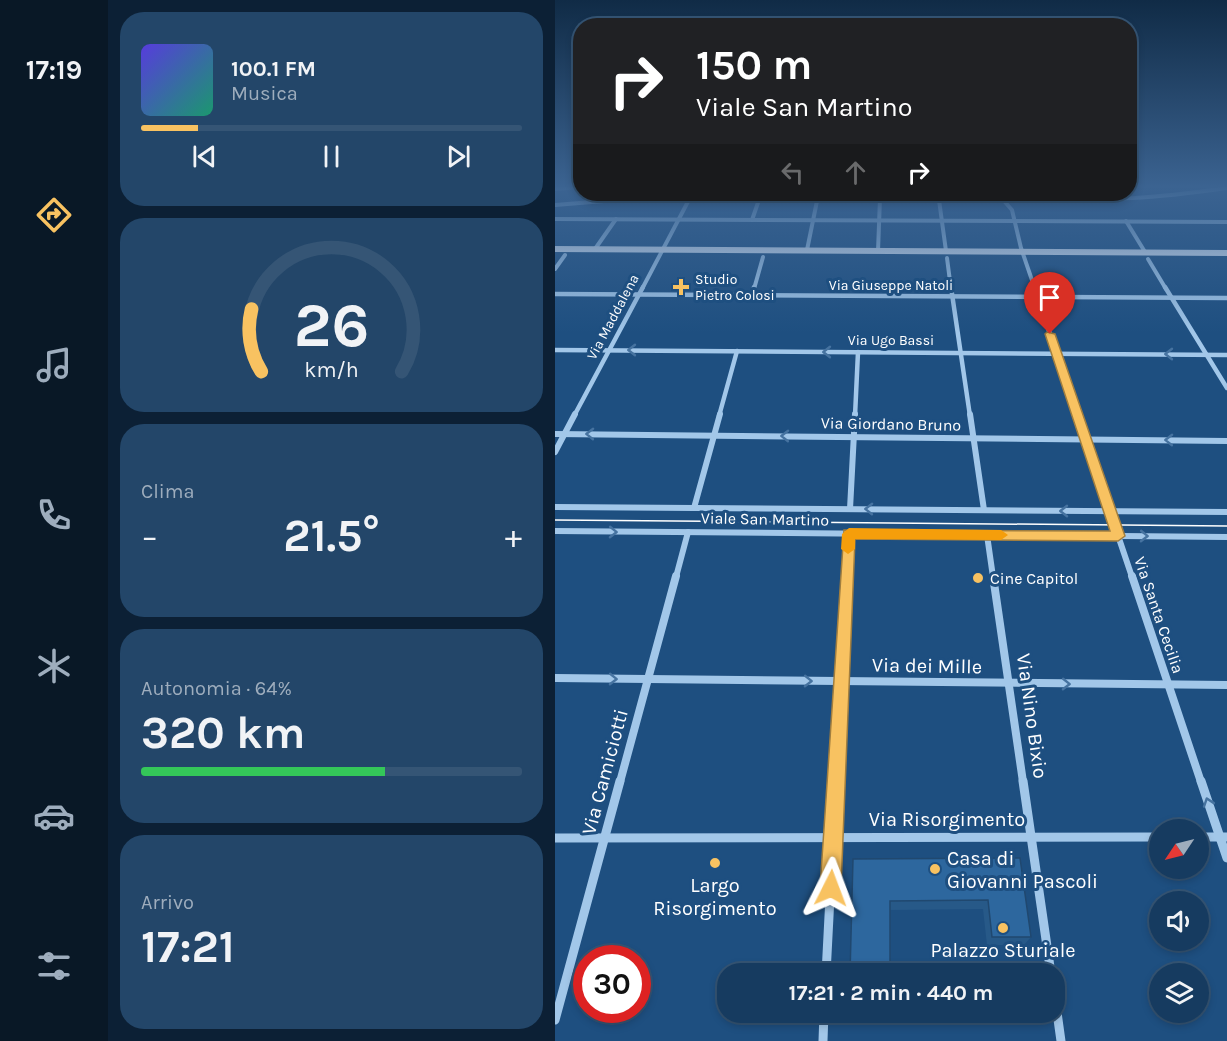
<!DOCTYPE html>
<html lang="it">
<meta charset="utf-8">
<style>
body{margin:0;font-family:Karla,sans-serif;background:#234669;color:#f1f3f6;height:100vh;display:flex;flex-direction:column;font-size:22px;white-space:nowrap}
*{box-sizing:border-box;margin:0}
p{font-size:20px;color:#9eadbd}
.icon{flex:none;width:33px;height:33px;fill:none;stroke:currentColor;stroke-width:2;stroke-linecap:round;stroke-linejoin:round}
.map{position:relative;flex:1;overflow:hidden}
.drawer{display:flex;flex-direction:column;gap:12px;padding:12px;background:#0c2035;width:447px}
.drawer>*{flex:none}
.top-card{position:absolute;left:18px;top:18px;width:564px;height:183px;border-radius:24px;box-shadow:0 3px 9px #0003,0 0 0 2px #355575;background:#202124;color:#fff;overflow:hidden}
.needle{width:39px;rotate:235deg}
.fabs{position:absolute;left:594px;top:819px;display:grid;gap:12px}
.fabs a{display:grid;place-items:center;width:60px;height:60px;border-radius:50%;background:#163b60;box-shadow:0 3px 9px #0003,0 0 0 2px #355575;font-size:30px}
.speed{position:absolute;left:18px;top:945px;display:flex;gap:12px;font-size:30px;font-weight:700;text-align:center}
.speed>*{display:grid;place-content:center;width:78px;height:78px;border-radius:50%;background:#163b60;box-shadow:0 3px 9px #0003,0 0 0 2px #355575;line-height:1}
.speed .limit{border:9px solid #d22;background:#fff;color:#111}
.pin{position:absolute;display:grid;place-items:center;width:51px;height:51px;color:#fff;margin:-62px -26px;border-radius:50% 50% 50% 0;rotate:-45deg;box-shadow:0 0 6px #0007}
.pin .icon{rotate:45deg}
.me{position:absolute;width:66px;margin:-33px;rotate:3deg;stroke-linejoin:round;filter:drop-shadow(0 0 4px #0008)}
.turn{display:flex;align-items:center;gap:21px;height:126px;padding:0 24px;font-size:27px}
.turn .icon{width:78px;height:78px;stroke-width:2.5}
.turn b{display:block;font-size:42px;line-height:51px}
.lanes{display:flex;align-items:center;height:57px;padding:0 24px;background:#0003;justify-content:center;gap:30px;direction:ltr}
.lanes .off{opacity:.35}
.big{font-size:45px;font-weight:700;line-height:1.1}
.drawer .tile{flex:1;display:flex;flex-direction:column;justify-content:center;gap:9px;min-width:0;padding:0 21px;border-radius:24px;background:#234669}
.drawer .dial{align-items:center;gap:0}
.dial svg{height:156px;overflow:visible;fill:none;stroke:#355575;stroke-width:7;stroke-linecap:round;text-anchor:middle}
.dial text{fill:#f1f3f6;stroke:none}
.song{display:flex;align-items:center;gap:18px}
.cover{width:72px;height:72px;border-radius:9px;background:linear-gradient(135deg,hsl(250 70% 55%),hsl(160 70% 35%))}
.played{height:6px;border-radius:3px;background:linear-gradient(90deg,#f8c261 15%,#355575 15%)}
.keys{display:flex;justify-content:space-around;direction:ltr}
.heat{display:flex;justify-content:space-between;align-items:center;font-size:33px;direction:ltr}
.charge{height:9px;border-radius:4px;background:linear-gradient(90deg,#34c759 64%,#355575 0)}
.trip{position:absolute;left:162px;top:963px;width:348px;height:60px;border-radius:24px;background:#163b60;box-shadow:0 3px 9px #0003,0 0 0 2px #355575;font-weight:700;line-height:60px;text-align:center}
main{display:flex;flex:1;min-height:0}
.tab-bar{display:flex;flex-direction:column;width:108px;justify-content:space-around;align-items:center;background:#091826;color:#9eadbd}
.tab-bar .icon{width:42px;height:42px}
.tab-bar .active{color:#f8c261}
.tab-bar b{font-size:27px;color:#f1f3f6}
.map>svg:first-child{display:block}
</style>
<main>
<nav class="tab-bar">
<b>17:19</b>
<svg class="icon active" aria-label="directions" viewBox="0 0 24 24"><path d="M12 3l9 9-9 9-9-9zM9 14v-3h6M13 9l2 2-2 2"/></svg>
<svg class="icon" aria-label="music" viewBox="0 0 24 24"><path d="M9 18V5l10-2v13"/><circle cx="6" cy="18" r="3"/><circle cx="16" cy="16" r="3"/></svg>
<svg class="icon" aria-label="phone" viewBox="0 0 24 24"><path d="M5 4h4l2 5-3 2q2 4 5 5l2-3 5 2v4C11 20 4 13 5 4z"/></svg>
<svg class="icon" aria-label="climate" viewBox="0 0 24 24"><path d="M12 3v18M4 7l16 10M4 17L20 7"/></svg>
<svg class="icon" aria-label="car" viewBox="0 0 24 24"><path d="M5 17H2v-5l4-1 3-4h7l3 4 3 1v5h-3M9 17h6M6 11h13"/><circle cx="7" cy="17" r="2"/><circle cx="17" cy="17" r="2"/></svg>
<svg class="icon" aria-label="filters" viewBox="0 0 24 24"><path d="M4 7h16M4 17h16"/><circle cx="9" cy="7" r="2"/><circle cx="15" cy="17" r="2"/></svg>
</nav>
<section class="drawer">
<div class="tile">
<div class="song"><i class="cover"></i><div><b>100.1 FM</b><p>Musica</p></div></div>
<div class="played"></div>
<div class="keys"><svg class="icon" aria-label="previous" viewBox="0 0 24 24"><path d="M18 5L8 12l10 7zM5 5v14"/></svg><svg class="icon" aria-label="pause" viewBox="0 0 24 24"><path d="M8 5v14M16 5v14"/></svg><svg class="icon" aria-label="next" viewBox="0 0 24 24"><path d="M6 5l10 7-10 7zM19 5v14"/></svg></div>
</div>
<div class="tile dial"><svg viewBox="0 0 100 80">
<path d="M14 69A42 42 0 1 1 86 69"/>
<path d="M14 69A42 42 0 0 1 9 37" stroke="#f8c261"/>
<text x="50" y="56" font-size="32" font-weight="700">26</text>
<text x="50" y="72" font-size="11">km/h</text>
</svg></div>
<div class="tile"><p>Clima</p>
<div class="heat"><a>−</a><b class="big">21.5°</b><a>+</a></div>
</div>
<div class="tile"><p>Autonomia · 64%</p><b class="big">320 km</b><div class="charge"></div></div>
<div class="tile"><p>Arrivo</p><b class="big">17:21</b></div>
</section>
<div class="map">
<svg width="672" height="1041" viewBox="0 0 672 1041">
<rect width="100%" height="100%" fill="#1e4f80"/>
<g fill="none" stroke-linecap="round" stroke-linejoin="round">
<g stroke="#a2c7e9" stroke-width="4">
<polyline points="0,189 24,187"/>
<polyline points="443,194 457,210 466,248 480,289"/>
<path d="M 482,194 C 546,204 608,197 672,188"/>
<polyline points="458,197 485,195"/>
<polyline points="384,200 391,251"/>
<polyline points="0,205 49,201 52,194"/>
<polyline points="0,219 672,222"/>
<polyline points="197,220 206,194"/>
<polyline points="571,221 590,252"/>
<polyline points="40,249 61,219"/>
<polyline points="252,250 263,196"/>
<polyline points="323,251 325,198"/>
<polyline points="392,258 396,289"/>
<polyline points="593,259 611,289"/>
<polyline points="0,269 10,255"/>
<polyline points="87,289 137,194"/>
<polyline points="199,289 208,257"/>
</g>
<g stroke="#a2c7e9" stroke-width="4.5">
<polyline points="396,287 415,416"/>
<polyline points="479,287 523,416"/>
<polyline points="610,287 672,388"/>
<polyline points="0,294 672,298"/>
<polyline points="197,295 199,287"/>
<polyline points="0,350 672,355"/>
<polyline points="19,416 88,287"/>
<polyline points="164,416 182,351"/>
<polyline points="300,416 303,352"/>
</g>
<g stroke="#a2c7e9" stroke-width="6">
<polyline points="415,414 429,510"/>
<polyline points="522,414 577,577"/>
<polyline points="0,434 672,441"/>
<polyline points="0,452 20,414"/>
<polyline points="0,507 672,512"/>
<polyline points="139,508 165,414"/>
<polyline points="295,509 300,414"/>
<polyline points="0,531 672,537"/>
<polyline points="432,535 438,577"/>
<polyline points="121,577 133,532"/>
<polyline points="292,577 294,534"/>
</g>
<g stroke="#a2c7e9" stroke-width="8">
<polyline points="438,576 468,782"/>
<polyline points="577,576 646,782"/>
<polyline points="0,678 672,685"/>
<polyline points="65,782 121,576"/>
<polyline points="281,782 292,576"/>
</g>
<g stroke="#a2c7e9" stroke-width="9">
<polyline points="468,781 496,974"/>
<polyline points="646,781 672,858"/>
<polyline points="644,837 672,837"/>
<polyline points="0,838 604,837"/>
<polyline points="271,974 281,781"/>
<polyline points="500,998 506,1041"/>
<polyline points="0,1020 65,781"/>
<polyline points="268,1041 269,1012"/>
</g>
<polygon fill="#e5f0fe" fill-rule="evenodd" points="0,246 672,250 672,256 0,252"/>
<polyline stroke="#fff" stroke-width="1.5" points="0,520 672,526"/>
</g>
<g fill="#275988">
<polygon points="378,194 412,194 412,197 379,197"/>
<polygon points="465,858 476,937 469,945 432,945 428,909 335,910 298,859"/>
</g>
<polygon fill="#2d679e" stroke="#20486f" stroke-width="1.5" points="465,858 476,937 437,937 433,900 335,901 335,974 295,974 298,859"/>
<defs><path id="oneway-chevron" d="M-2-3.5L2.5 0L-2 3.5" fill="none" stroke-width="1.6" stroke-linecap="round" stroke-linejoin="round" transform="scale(1.5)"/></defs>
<g stroke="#4673a0">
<use href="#oneway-chevron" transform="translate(77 350) rotate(-180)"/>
<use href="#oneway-chevron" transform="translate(272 352) rotate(-180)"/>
<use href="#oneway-chevron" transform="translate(614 354) rotate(-180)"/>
<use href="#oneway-chevron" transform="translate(35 434) rotate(-179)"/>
<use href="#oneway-chevron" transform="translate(230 436) rotate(-179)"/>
<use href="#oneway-chevron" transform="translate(614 440) rotate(-179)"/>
<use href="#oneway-chevron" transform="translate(314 509) rotate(-179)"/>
<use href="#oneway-chevron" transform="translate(509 511) rotate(-180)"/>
<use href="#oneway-chevron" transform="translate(58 532) rotate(1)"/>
<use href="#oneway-chevron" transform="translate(589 536) rotate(1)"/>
<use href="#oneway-chevron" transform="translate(58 679) rotate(1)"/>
<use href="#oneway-chevron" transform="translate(253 681) rotate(1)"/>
<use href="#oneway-chevron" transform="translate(511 684) rotate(1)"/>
<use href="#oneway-chevron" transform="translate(653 802) rotate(-109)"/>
</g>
<linearGradient id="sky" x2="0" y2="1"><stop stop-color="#102b46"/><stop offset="0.56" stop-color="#3b6391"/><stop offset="1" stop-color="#3b6391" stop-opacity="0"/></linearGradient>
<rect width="672" height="333" fill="url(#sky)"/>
<polygon fill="#f8c261" stroke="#a17e3f" stroke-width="1.5" points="492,332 500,334 570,536 563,541 300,539 286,888 283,895 276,899 268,895 265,888 289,530 555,531 490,334"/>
<polygon fill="#f59e0b" points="294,528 446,530 453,535 446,540 300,539 300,549 293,554 286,549 287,534"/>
<g fill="#f8c261" stroke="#1e4f80" stroke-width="2">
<path d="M123 278h6v6h6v6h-6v6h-6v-6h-6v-6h6z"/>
<circle cx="423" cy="578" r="6"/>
<circle cx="160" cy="863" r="6"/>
<circle cx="380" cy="869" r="6"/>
<circle cx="448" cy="928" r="6"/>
</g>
<g text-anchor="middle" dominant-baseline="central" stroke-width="6" stroke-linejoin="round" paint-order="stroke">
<g font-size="14" fill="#fff" stroke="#1e4f80" text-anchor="start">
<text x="140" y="279">Studio<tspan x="140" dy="16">Pietro Colosi</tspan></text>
</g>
<g font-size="14" fill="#fff" stroke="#1e4f80">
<text x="336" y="285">Via Giuseppe Natoli</text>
<text transform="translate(58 317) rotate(-62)">Via Maddalena</text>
<text x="336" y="340">Via Ugo Bassi</text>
</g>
<g font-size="16" fill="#fff" stroke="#1e4f80">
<text transform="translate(336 424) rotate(1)">Via Giordano Bruno</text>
<text transform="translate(210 519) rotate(1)">Viale San Martino</text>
<text transform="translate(604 615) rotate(71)">Via Santa Cecilia</text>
</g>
<g font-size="16" fill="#fff" stroke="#1e4f80" text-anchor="start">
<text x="435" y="578">Cine Capitol</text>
</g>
<g font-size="20" fill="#fff" stroke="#1e4f80">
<text transform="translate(372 666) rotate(1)">Via dei Mille</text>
<text transform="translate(477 716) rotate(82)">Via Nino Bixio</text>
<text transform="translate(50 772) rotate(-75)">Via Camiciotti</text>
<text x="392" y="819">Via Risorgimento</text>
</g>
<g font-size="20" fill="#fff" stroke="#1e4f80">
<text x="392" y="858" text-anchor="start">Casa di<tspan x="392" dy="23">Giovanni Pascoli</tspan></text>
<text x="160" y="885">Largo<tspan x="160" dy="23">Risorgimento</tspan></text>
<text x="448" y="950">Palazzo Sturiale</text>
</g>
</g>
</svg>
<div class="fabs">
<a><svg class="needle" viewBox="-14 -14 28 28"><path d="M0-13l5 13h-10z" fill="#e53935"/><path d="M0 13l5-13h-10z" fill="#9eadbd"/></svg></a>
<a><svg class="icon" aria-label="sound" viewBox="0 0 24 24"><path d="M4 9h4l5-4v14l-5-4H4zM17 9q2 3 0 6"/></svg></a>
<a><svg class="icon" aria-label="layers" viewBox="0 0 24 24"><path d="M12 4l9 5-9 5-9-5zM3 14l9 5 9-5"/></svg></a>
</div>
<div class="speed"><div class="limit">30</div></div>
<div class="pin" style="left:495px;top:334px;background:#d93025"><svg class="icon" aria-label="arrive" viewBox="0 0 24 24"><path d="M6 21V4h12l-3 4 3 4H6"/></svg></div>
<svg class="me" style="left:276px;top:888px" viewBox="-20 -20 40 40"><path d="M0-17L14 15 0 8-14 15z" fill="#f8c261" stroke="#fff" stroke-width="4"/></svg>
<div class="trip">17:21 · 2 min · 440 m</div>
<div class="top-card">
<div class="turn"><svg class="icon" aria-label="right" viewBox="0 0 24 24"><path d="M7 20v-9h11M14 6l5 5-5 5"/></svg><div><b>150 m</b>Viale San Martino</div></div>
<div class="lanes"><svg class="icon off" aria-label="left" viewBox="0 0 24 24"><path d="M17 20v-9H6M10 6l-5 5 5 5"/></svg><svg class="icon off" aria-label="ahead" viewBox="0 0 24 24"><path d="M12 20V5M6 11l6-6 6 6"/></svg><svg class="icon" aria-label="right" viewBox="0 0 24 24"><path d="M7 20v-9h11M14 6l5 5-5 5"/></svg></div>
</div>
</div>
</main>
